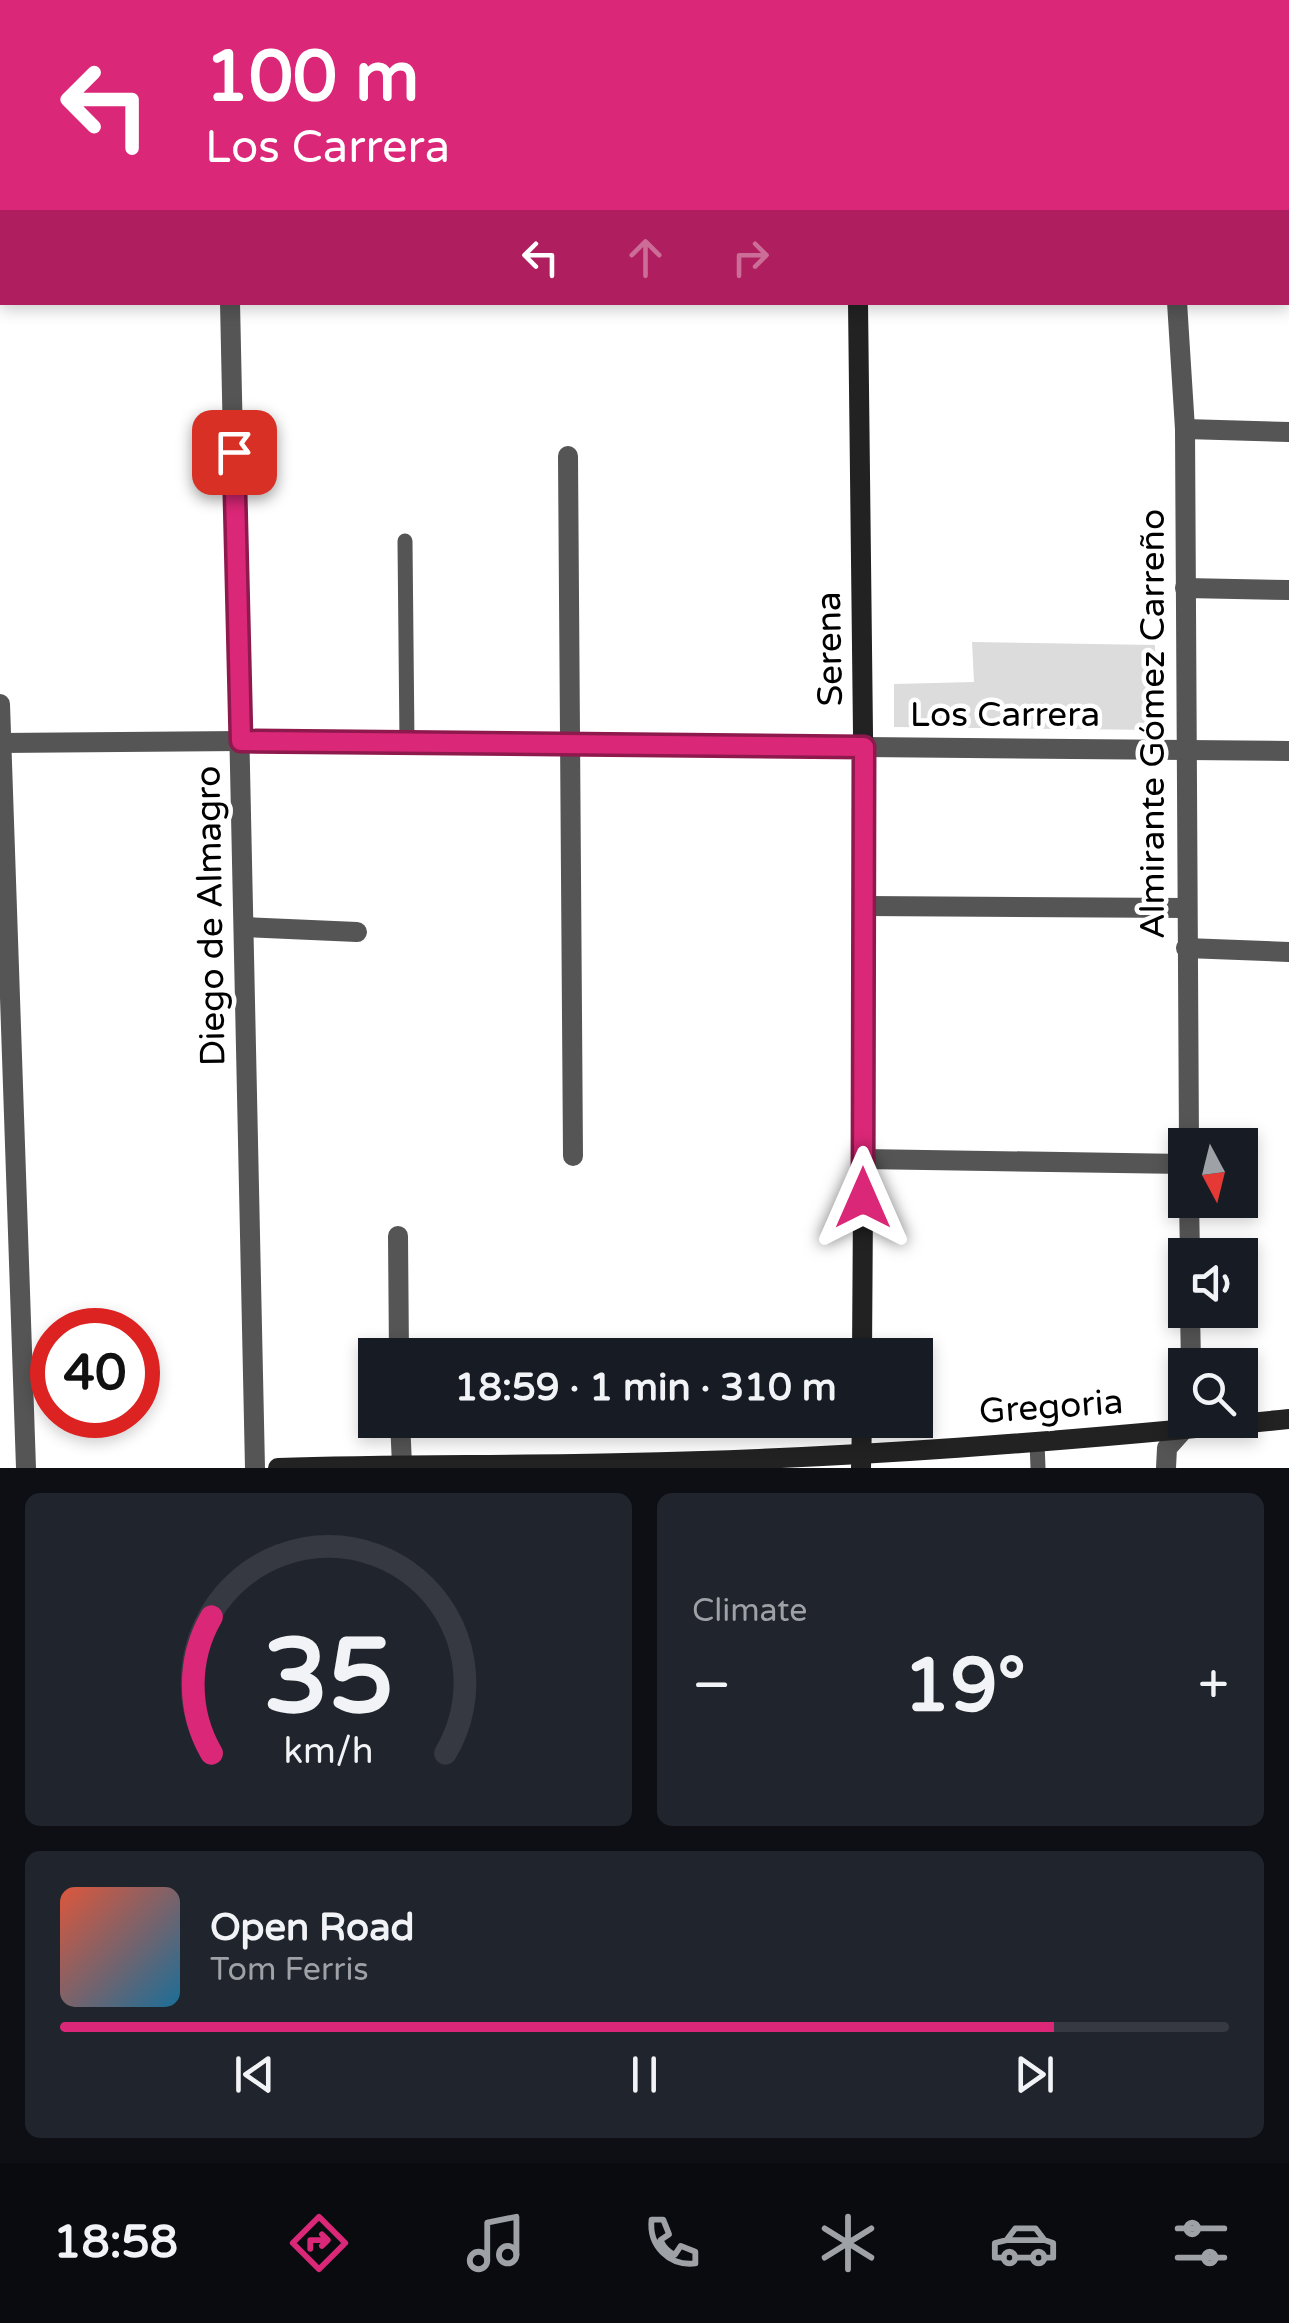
<!DOCTYPE html>
<meta charset="utf-8">
<style>
body{margin:0;font-family:"Varela Round",sans-serif;background:#20242c;color:#f1f3f6;height:100vh;display:flex;flex-direction:column;font-size:38px;white-space:nowrap}
*{box-sizing:border-box;margin:0}
p{font-size:32px;color:#9ea1a6}
.icon{flex:none;width:55px;height:55px;fill:none;stroke:currentColor;stroke-width:2;stroke-linecap:round;stroke-linejoin:round}
.map{position:relative;height:1468px;overflow:hidden}
.side{display:flex;flex-direction:column;gap:25px;padding:25px;background:#0d0f14;flex:1}
.side>*{flex:none}
.hud{position:absolute;left:0px;top:0px;width:1290px;height:305px;box-shadow:0 5px 15px #0003;background:#db2777;color:#fff;overflow:hidden}
.needle{width:65px;rotate:173deg}
.buttons{position:absolute;left:1168px;top:1128px;display:grid;gap:20px}
.buttons a{display:grid;place-items:center;width:90px;height:90px;border-radius:0px;background:#171b24;box-shadow:0 5px 15px #0003;font-size:50px}
.speed{position:absolute;left:30px;top:1308px;display:flex;gap:20px;font-size:50px;font-weight:700;text-align:center}
.speed>*{display:grid;place-content:center;width:130px;height:130px;border-radius:50%;background:#171b24;box-shadow:0 5px 15px #0003;line-height:1}
.speed .limit{border:15px solid #d22;background:#fff;color:#111}
.pin{position:absolute;display:grid;place-items:center;width:85px;height:85px;color:#fff;margin:-42px;border-radius:20px;box-shadow:0 5px 15px #0006}
.me{position:absolute;width:110px;margin:-55px;rotate:0deg;stroke-linejoin:round;filter:drop-shadow(0 0 8px #0008)}
.turn{display:flex;align-items:center;gap:35px;height:210px;padding:0 40px;font-size:45px}
.turn .icon{width:130px;height:130px;stroke-width:2.5}
.turn b{display:block;font-size:70px;line-height:85px}
.lanes{display:flex;align-items:center;height:95px;padding:0 40px;background:#0003;justify-content:center;gap:50px;direction:ltr}
.lanes .off{opacity:.35}
.big{font-size:75px;font-weight:700;line-height:1.1}
.side .widget{flex:1;display:flex;flex-direction:column;justify-content:center;gap:15px;min-width:0;padding:0 35px;border-radius:15px;background:#20242c}
.side .dial{align-items:center;gap:0}
.dial svg{height:260px;overflow:visible;fill:none;stroke:#363941;stroke-width:7;stroke-linecap:round;text-anchor:middle}
.dial text{fill:#f1f3f6;stroke:none}
.song{display:flex;align-items:center;gap:30px}
.cover{width:120px;height:120px;border-radius:15px;background:linear-gradient(135deg,hsl(10 70% 55%),hsl(200 70% 35%))}
.played{height:10px;border-radius:5px;background:linear-gradient(90deg,#db2777 85%,#363941 85%)}
.keys{display:flex;justify-content:space-around;direction:ltr}
.heat{display:flex;justify-content:space-between;align-items:center;font-size:55px;direction:ltr}
.side .tiles{flex:1;display:grid;gap:25px;grid-template-columns:1fr 1fr}
.widget:last-child{grid-column:span 2}
.trip{position:absolute;left:358px;top:1338px;width:575px;height:100px;border-radius:0px;background:#171b24;box-shadow:0 5px 15px #0003;font-weight:700;line-height:100px;text-align:center}
.dock{display:flex;height:160px;justify-content:space-around;align-items:center;background:#090b0e;color:#9ea1a6}
.dock .icon{width:70px;height:70px}
.dock .on{color:#db2777}
.dock b{font-size:45px;color:#f1f3f6}
.map>svg:first-child{display:block}
</style>
<div class="map">
<svg width="1289" height="1468" viewBox="0 0 1289 1468">
<rect width="100%" height="100%" fill="#fff"/>
<polygon fill="#dcdcdc" points="972,642 1155,645 1158,730 894,727 894,684 974,682"/>
<g fill="none" stroke-linecap="round" stroke-linejoin="round">
<g stroke="#555" stroke-width="15">
<polyline points="394,2 394,0"/>
<polyline points="405,541 407,743"/>
<polyline points="1037,1442 1038,1468"/>
</g>
<g stroke="#555" stroke-width="20">
<polyline points="1166,0 1166,2"/>
<polyline points="207,2 207,0"/>
<polyline points="1288,43 1289,43"/>
<polyline points="1288,247 1289,247"/>
<polyline points="0,270 2,269"/>
<polyline points="230,302 255,1468"/>
<polyline points="1177,302 1185,429 1189,1145"/>
<polyline points="1185,429 1289,432"/>
<polyline points="568,456 573,1156"/>
<polyline points="1185,588 1289,590"/>
<polyline points="0,704 26,1468"/>
<polyline points="0,743 241,741 1289,751"/>
<polyline points="865,906 1186,908"/>
<polyline points="244,927 357,932"/>
<polyline points="1186,948 1289,952"/>
<polyline points="863,1159 1185,1164"/>
<polyline points="1189,1200 1190,1255"/>
<polyline points="398,1236 399,1355"/>
<polyline points="1190,1310 1191,1365"/>
<polyline points="400,1420 402,1465"/>
<polyline points="1166,1468 1167,1448 1184,1429 1186,1420"/>
</g>
<g stroke="#222" stroke-width="20">
<polyline points="860,2 860,0"/>
<polyline points="858,302 865,906 862,1355"/>
<path d="M 278,1468 C 394,1464 509,1466 625,1463 C 847,1459 1069,1441 1289,1419"/>
<polyline points="861,1468 862,1420"/>
</g>
</g>
<g fill="none" stroke-linecap="round" stroke-linejoin="round">
<g stroke="#8e194d" stroke-width="25">
<polyline id="route" points="234,452 241,741 864,747 863,1198"/>
</g>
<use href="#route" stroke="#db2777" stroke-width="18"/>
</g>
<g text-anchor="middle" dominant-baseline="central" stroke-width="9" stroke-linejoin="round" paint-order="stroke">
<g font-size="35" fill="#000" stroke="#fff">
<text transform="translate(830 649) rotate(-91)">Serena</text>
<text x="1005" y="715">Los Carrera</text>
<text transform="translate(1153 724) rotate(-90)">Almirante Gómez Carreño</text>
<text transform="translate(211 916) rotate(-91)">Diego de Almagro</text>
<text transform="translate(1051 1407) rotate(-4)">Gregoria</text>
</g>
</g>
</svg>
<div class="buttons">
<a><svg class="needle" viewBox="-14 -14 28 28"><path d="M0-13l5 13h-10z" fill="#e53935"/><path d="M0 13l5-13h-10z" fill="#9ea1a6"/></svg></a>
<a><svg class="icon" aria-label="sound" viewBox="0 0 24 24"><path d="M4 9h4l5-4v14l-5-4H4zM17 9q2 3 0 6"/></svg></a>
<a><svg class="icon" aria-label="search" viewBox="0 0 24 24"><circle cx="10" cy="10" r="6"/><path d="M15 15l6 6"/></svg></a>
</div>
<div class="speed"><div class="limit">40</div></div>
<div class="pin" style="left:234px;top:452px;background:#d93025"><svg class="icon" aria-label="arrive" viewBox="0 0 24 24"><path d="M6 21V4h12l-3 4 3 4H6"/></svg></div>
<svg class="me" style="left:863px;top:1198px" viewBox="-20 -20 40 40"><path d="M0-17L14 15 0 8-14 15z" fill="#db2777" stroke="#fff" stroke-width="4"/></svg>
<div class="trip">18:59 · 1 min · 310 m</div>
<div class="hud">
<div class="turn"><svg class="icon" aria-label="left" viewBox="0 0 24 24"><path d="M17 20v-9H6M10 6l-5 5 5 5"/></svg><div><b>100 m</b>Los Carrera</div></div>
<div class="lanes"><svg class="icon" aria-label="left" viewBox="0 0 24 24"><path d="M17 20v-9H6M10 6l-5 5 5 5"/></svg><svg class="icon off" aria-label="ahead" viewBox="0 0 24 24"><path d="M12 20V5M6 11l6-6 6 6"/></svg><svg class="icon off" aria-label="right" viewBox="0 0 24 24"><path d="M7 20v-9h11M14 6l5 5-5 5"/></svg></div>
</div>
</div>
<section class="side">
<div class="tiles">
<div class="widget dial"><svg viewBox="0 0 100 80">
<path d="M14 69A42 42 0 1 1 86 69"/>
<path d="M14 69A42 42 0 0 1 14 27" stroke="#db2777"/>
<text x="50" y="56" font-size="32" font-weight="700">35</text>
<text x="50" y="72" font-size="11">km/h</text>
</svg></div>
<div class="widget"><p>Climate</p>
<div class="heat"><a>−</a><b class="big">19°</b><a>+</a></div>
</div>
<div class="widget">
<div class="song"><i class="cover"></i><div><b>Open Road</b><p>Tom Ferris</p></div></div>
<div class="played"></div>
<div class="keys"><svg class="icon" aria-label="previous" viewBox="0 0 24 24"><path d="M18 5L8 12l10 7zM5 5v14"/></svg><svg class="icon" aria-label="pause" viewBox="0 0 24 24"><path d="M8 5v14M16 5v14"/></svg><svg class="icon" aria-label="next" viewBox="0 0 24 24"><path d="M6 5l10 7-10 7zM19 5v14"/></svg></div>
</div>
</div>
</section>
<nav class="dock">
<b>18:58</b>
<svg class="icon on" aria-label="directions" viewBox="0 0 24 24"><path d="M12 3l9 9-9 9-9-9zM9 14v-3h6M13 9l2 2-2 2"/></svg>
<svg class="icon" aria-label="music" viewBox="0 0 24 24"><path d="M9 18V5l10-2v13"/><circle cx="6" cy="18" r="3"/><circle cx="16" cy="16" r="3"/></svg>
<svg class="icon" aria-label="phone" viewBox="0 0 24 24"><path d="M5 4h4l2 5-3 2q2 4 5 5l2-3 5 2v4C11 20 4 13 5 4z"/></svg>
<svg class="icon" aria-label="climate" viewBox="0 0 24 24"><path d="M12 3v18M4 7l16 10M4 17L20 7"/></svg>
<svg class="icon" aria-label="car" viewBox="0 0 24 24"><path d="M5 17H2v-5l4-1 3-4h7l3 4 3 1v5h-3M9 17h6M6 11h13"/><circle cx="7" cy="17" r="2"/><circle cx="17" cy="17" r="2"/></svg>
<svg class="icon" aria-label="filters" viewBox="0 0 24 24"><path d="M4 7h16M4 17h16"/><circle cx="9" cy="7" r="2"/><circle cx="15" cy="17" r="2"/></svg>
</nav>
